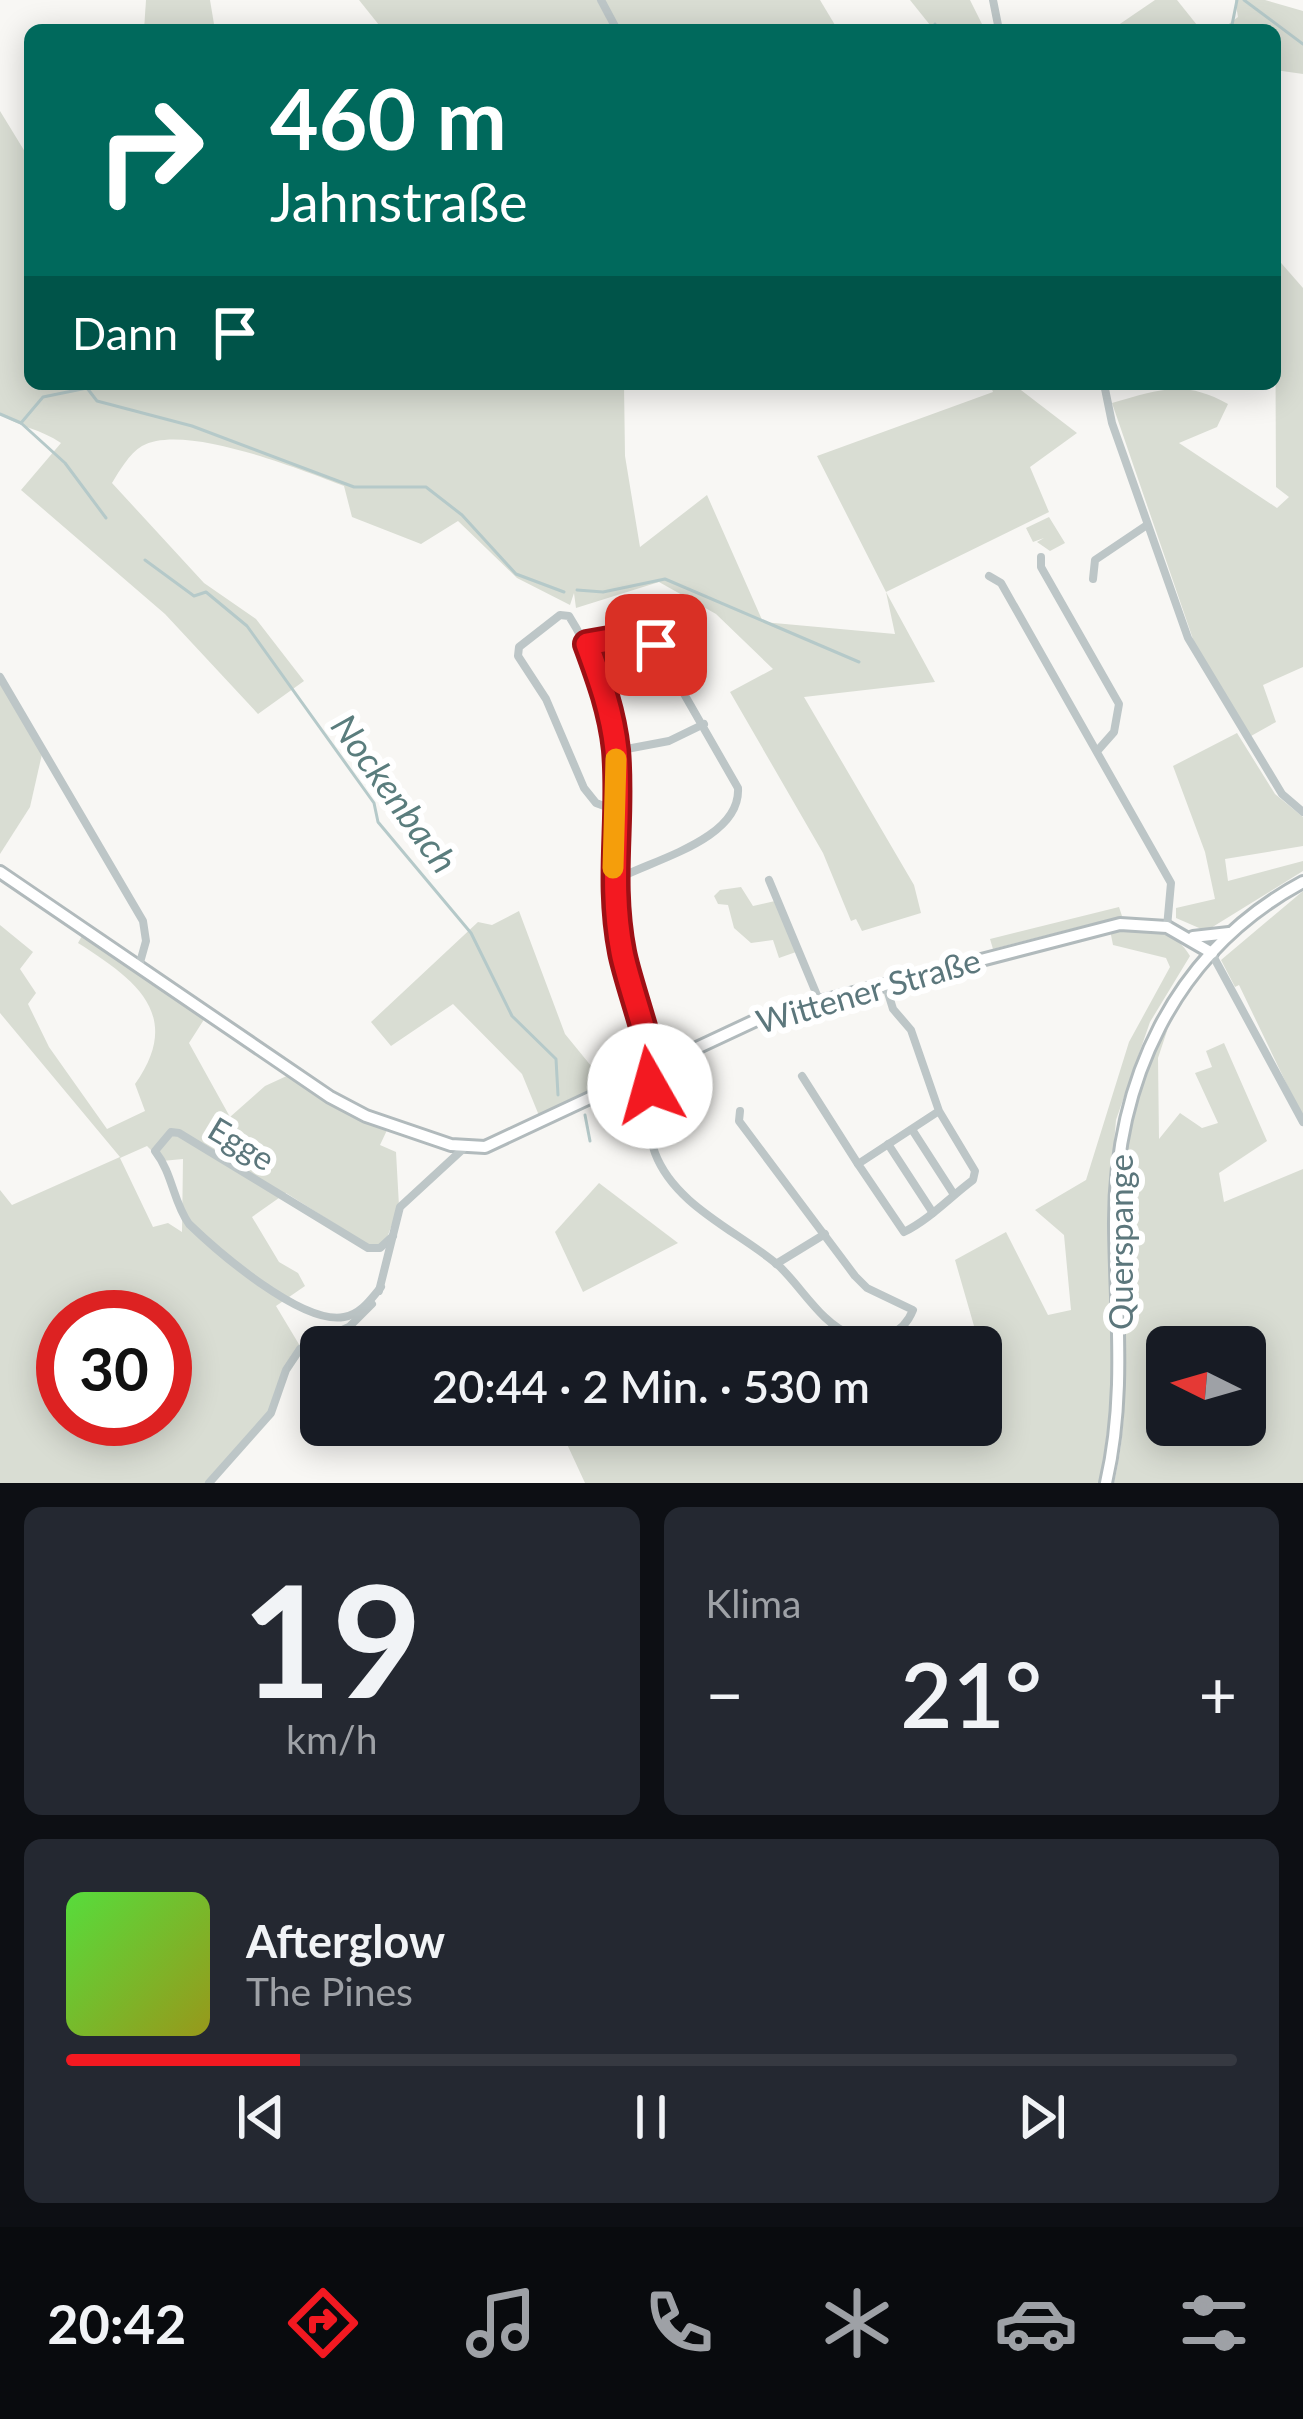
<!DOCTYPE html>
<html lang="de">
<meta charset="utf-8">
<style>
body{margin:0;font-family:Lato,sans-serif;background:#242831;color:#f1f3f6;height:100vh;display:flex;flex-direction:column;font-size:45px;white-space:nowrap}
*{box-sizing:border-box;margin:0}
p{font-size:39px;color:#9ea1a6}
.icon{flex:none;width:66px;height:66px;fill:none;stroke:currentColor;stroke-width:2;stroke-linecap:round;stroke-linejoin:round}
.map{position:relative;height:1483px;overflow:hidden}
.drawer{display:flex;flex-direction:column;gap:24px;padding:24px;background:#0d0f14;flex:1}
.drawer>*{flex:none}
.hud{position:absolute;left:24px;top:24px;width:1257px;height:366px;border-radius:18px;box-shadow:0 6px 30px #0003;background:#00695c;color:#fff;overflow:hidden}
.needle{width:78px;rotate:275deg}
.controls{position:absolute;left:1146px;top:1326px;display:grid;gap:24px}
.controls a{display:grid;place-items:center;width:120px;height:120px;border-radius:18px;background:#171b24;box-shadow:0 6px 30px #0003;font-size:60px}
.speed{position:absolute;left:36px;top:1290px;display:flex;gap:24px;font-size:60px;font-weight:700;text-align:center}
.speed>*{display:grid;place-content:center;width:156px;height:156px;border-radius:50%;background:#171b24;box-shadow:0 6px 30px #0003;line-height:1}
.speed .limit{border:18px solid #d22;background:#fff;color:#111}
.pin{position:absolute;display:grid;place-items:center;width:102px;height:102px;color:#fff;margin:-51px;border-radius:24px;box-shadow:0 6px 18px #0006}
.me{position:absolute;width:132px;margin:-66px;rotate:353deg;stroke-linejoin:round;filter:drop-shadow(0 0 9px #0008)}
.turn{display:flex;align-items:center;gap:42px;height:252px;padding:0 48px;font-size:54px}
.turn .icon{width:156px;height:156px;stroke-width:2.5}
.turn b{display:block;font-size:84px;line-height:102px}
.then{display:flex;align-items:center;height:114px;padding:0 48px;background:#0003;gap:24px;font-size:45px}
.big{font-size:90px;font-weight:600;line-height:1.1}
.drawer .tile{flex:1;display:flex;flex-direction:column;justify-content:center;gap:18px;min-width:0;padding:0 42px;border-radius:18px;background:#242831}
.drawer .dial{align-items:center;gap:0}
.dial b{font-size:156px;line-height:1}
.song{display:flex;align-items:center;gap:36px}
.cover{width:144px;height:144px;border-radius:18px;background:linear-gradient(135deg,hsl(110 70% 55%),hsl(60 70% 35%))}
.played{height:12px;border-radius:6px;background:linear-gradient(90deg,#f31921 20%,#363941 20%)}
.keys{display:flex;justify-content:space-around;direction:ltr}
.heat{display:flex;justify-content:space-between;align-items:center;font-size:66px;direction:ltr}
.drawer .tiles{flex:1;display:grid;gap:24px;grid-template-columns:1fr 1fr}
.tile:last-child{grid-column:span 2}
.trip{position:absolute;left:300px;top:1326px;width:702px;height:120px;border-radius:18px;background:#171b24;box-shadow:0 6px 30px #0003;font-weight:600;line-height:120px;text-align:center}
.menu{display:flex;height:192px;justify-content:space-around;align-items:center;background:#090b0e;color:#9ea1a6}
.menu .icon{width:84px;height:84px}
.menu .on{color:#f31921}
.menu b{font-size:54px;color:#f1f3f6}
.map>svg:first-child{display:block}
</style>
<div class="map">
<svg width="1303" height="1483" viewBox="0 0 1303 1483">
<rect width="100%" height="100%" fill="#f8f7f4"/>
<g fill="#d9ddd3" fill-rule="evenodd">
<polygon points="146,0 210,0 215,30 144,30"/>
<polygon points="359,0 597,0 613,30 383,30"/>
<polygon points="603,0 820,0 838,30 620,30"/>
<polygon points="910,0 970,0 985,30 934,30"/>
<polygon points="1155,0 1177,0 1201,30 1111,30"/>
<polygon points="1235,0 1265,0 1303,11 1303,74 1275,70 1275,30 1221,30 1238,17"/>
<path d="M 0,111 L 30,160 L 30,384 L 624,384 L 625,456 L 640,547 L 707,495 L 763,622 L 895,634 L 886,592 L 817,456 L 993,392 L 990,384 L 1013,384 L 1077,433 L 1030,467 L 1049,512 L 886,592 L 935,682 L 804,697 L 914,885 L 921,913 L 862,931 L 856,919 L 851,921 L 823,853 L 730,692 L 773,669 L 716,614 L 659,582 L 576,608 L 574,593 L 570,605 L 517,578 L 458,521 L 421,544 L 352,517 L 344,486 C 301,470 184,422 142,446 C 129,454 120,470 112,483 L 204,583 L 256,619 L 304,681 L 258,714 L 165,614 L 21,490 L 61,443 C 41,429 19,427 0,414 Z"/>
<path d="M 1275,256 L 1303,288 L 1303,667 L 1263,685 L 1276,722 L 1251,736 L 1194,642 L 1112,403 C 1158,390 1184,379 1228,404 L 1217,427 L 1179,443 L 1277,508 L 1289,497 L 1276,487 Z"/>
<polygon points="1049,517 1065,543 1050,551 1037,542 1044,538 1033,542 1026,528"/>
<polygon points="0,680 42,754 30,807 0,854"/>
<polygon points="1237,733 1275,794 1303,817 1303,846 1225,859 1228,881 1303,861 1303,871 1206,931 1176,918 1176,908 1215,899 1205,852 1173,766"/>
<polygon points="741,887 753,906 775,901 796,952 779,958 773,940 751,943 734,928 728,905 718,904 714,896 720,890"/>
<polygon points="1303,891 1303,1118 1239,985 1235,987 1221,960"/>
<polygon points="1119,907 1122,916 993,949 990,939"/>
<polygon points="519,911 565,1034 605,1083 540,1118 522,1074 453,1004 391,1046 371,1022 478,922 492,925"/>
<path d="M 0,925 L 33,952 L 20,969 L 36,993 L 28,1004 L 49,1047 L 107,1129 L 145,1111 L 135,1084 C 185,1014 133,978 78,943 L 83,934 L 205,1018 L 189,1043 L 230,1117 L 265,1086 L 291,1074 L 388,1128 L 380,1145 L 396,1152 L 399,1206 L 385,1243 L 370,1246 L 286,1193 L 252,1217 L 279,1262 L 298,1273 L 305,1286 L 276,1306 L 300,1346 L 269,1410 L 207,1483 L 0,1483 L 0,1190 L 12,1205 L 120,1157 L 0,1013 ZM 147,1146 L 162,1161 L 183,1159 L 182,1232 L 168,1223 L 153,1227 L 120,1158 ZM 63,1317 L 165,1317 L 165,1419 L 63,1419 Z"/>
<path d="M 1110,930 C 1140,929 1174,927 1190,956 L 1150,1022 L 1116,1120 L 1108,1216 L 1114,1382 L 1100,1483 L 585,1483 L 566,1442 L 568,1425 L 761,1425 L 778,1430 L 790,1425 L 981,1425 L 981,1347 L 943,1347 L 974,1326 L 955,1260 L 1006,1232 L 1048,1315 L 1071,1310 L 1064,1235 L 1035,1210 L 1086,1180 L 1129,1042 L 1170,967 L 1166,958 L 1113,945 Z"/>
<path d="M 1168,1028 L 1158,1058 L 1159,1139 L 1180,1113 L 1202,1128 L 1218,1123 L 1195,1073 L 1212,1067 L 1206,1051 L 1224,1043 L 1267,1141 L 1219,1173 L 1224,1202 L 1303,1169 L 1303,1483 L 1114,1483 C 1149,1337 1083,1161 1168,1028 ZM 1167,1347 L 1245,1347 L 1245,1425 L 1167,1425 Z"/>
<polygon points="599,1183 678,1243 583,1292 555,1232"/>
</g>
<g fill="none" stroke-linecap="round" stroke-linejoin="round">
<g stroke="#b5c9c9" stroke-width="3">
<polyline points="1244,0 1303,44"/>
<polyline points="935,24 939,30"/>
<polyline points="1231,30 1237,0"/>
<polyline points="0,414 21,423 43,397 87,388 97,401 192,426 354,487 426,487 462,515 516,574 564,592"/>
<polyline points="21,423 65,463 106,518"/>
<polyline points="145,560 194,596 206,592 247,626 374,803 378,822 471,933 512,1016 556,1059 558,1095"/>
<polyline points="577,590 603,592 665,579 859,662"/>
<polyline points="585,1115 590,1141"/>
</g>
<g stroke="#b1babc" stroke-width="16">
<g id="major">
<polyline points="0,872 330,1097 366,1116 451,1145 485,1147 765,1016 1120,924 1167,927 1212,953"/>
<polyline points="1193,937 1229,933"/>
<path d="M 1106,1483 C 1126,1397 1116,1314 1115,1226 C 1114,1083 1173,952 1303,882"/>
</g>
</g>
<g stroke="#bdc6c7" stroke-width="8">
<polyline points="601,0 617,30"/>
<polyline points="993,0 999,30"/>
<polyline points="1104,384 1112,423 1188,638 1282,794 1303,812"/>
<polyline points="1041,557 1041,567 1119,704 1114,732 1099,749"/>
<polyline points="989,576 1001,583 1171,883 1167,927"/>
<polyline points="1093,579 1095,560 1147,525"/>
<path d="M 587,644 L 638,635 L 656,645 L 738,788 C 741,840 651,860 613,881"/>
<polyline points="0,677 143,921 146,941 139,966"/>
<polyline points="616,751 669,741 704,724"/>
<path d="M 615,810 L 596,803 L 584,788 L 546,699 L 518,656 L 519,647 L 560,615 L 569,616 C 632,715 607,801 616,910 C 620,963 635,1020 646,1071 L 655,1093"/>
<polyline points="769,880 819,1000"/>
<polyline points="1212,954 1303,1122"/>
<path d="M 885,983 L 893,1009 L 911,1030 L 939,1111 L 975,1171 L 973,1180 C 949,1198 930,1219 904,1232 L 858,1164 L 939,1111"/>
<path d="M 644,1045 C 673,1081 642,1119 655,1153 C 675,1206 738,1231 778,1265 C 801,1286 822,1325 852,1335 C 878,1344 903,1335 913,1310 L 867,1288 L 855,1276 L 739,1121 L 740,1111"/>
<polyline points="802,1076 858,1164"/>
<polyline points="913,1131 953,1193"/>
<polyline points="888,1144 933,1213"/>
<polyline points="776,1264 825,1234"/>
<path d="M 381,1287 C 371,1299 361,1314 344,1317 C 302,1325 218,1252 189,1224 C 173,1202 173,1174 155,1151 L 171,1132 L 179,1133 L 368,1248 L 380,1248 L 393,1236"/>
<polyline points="379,1291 400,1207 463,1149"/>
<polyline points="209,1483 271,1413 286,1370 300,1349 349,1327 372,1304"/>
</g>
<use href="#major" stroke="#fff" stroke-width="10"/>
</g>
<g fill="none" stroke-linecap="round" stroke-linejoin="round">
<g stroke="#9e1015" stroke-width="30">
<path id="route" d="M 650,1086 L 655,1093 C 661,1070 628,985 622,952 C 608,880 622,819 616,750 C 612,712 600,679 587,644 L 638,635 L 656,645"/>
</g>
<use href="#route" stroke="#f31921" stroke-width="21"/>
<polyline stroke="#f59e0b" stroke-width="21" points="613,868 616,759"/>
</g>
<g text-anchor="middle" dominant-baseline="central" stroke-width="12" stroke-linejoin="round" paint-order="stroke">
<g font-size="33" fill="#5c777c" stroke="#fff">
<text transform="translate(868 990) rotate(-16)">Wittener Straße</text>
<text transform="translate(242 1143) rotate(31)">Egge</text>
<text transform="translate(1120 1242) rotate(-90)">Querspange</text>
</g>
<g font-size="36" font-style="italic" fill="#5a7d7d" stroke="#fff">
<text transform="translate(395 793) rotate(54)">Nockenbach</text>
</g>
</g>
</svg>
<div class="controls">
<a><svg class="needle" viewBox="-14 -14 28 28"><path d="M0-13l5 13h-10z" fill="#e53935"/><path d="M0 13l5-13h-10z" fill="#9ea1a6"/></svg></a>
</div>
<div class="speed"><div class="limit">30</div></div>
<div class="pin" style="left:656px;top:645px;background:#d93025"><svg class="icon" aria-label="arrive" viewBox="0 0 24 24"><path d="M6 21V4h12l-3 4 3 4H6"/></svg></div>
<svg class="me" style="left:650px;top:1086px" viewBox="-20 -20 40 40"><circle r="19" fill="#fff"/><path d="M0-13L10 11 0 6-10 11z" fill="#f31921"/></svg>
<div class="trip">20:44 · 2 Min. · 530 m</div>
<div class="hud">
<div class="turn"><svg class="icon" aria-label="right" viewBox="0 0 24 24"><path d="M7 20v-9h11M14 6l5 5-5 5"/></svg><div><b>460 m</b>Jahnstraße</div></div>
<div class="then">Dann<svg class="icon" aria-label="arrive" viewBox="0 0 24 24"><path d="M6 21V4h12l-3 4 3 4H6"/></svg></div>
</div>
</div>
<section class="drawer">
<div class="tiles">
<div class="tile dial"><b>19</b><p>km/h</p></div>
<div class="tile"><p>Klima</p>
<div class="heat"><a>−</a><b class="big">21°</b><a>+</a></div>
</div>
<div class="tile">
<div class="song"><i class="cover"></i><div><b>Afterglow</b><p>The Pines</p></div></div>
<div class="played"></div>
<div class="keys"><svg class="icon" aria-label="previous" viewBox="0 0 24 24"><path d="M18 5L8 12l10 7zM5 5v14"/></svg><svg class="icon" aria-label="pause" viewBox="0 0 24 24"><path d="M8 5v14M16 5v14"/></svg><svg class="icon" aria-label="next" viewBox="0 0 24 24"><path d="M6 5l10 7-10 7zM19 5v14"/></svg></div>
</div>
</div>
</section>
<nav class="menu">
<b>20:42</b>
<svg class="icon on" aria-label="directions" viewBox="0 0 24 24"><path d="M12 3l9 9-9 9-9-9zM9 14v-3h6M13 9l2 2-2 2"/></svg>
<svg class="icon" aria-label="music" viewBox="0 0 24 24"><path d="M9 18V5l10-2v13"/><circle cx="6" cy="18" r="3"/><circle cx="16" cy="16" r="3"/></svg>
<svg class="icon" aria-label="phone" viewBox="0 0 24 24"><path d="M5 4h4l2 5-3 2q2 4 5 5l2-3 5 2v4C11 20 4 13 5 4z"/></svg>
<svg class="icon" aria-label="climate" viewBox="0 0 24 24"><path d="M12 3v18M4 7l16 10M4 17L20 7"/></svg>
<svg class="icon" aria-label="car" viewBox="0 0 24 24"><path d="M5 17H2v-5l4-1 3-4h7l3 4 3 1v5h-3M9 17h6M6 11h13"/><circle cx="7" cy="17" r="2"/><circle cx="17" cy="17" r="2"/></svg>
<svg class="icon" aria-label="filters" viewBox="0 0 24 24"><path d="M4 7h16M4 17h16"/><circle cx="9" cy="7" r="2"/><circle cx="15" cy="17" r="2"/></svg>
</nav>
